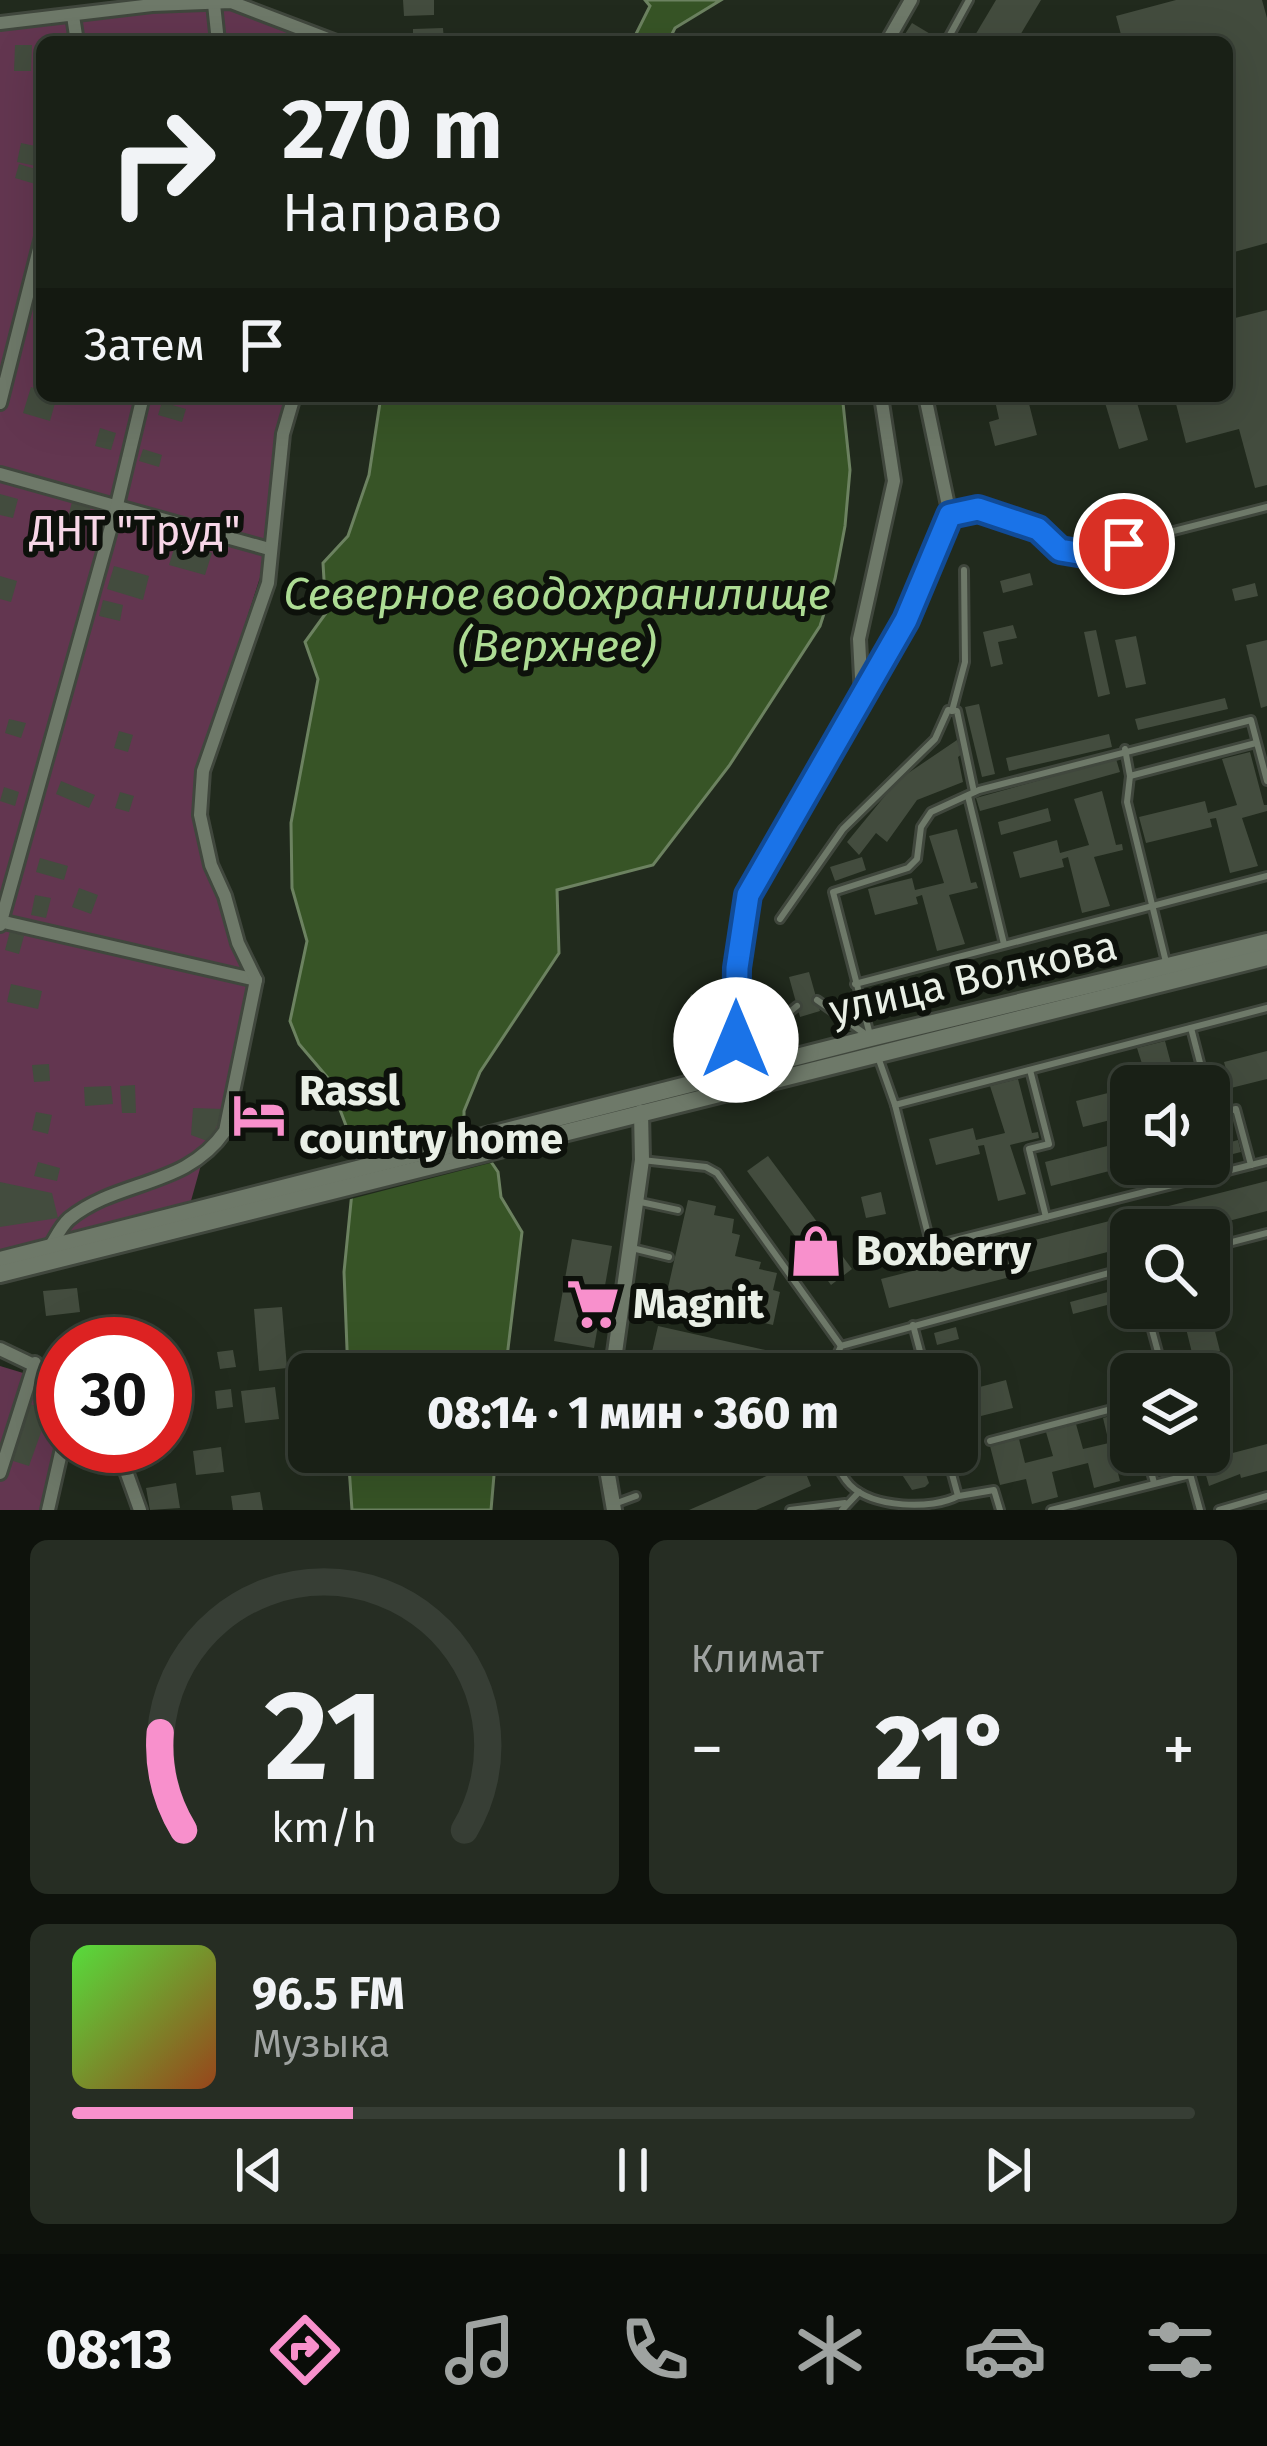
<!DOCTYPE html>
<html lang="ru">
<meta charset="utf-8">
<style>
body{margin:0;font-family:"Fira Sans",sans-serif;background:#262d23;color:#f1f3f6;height:100vh;display:flex;flex-direction:column;font-size:45px;white-space:nowrap}
*{box-sizing:border-box;margin:0}
p{font-size:39px;color:#9fa3a1}
.icon{flex:none;width:66px;height:66px;fill:none;stroke:currentColor;stroke-width:2;stroke-linecap:round;stroke-linejoin:round}
.map{position:relative;height:1510px;overflow:hidden}
.details{display:flex;flex-direction:column;gap:30px;padding:30px;background:#0e120c;flex:1}
.details>*{flex:none}
.banner{position:absolute;left:36px;top:36px;width:1197px;height:366px;border-radius:18px;box-shadow:0 12px 48px #0002,0 0 0 3px #373e35;background:#192016;color:#f1f3f6;overflow:hidden}
.buttons{position:absolute;left:1110px;top:1065px;display:grid;gap:24px}
.buttons a{display:grid;place-items:center;width:120px;height:120px;border-radius:18px;background:#192016;box-shadow:0 12px 48px #0002,0 0 0 3px #373e35;font-size:60px}
.speed{position:absolute;left:36px;top:1317px;display:flex;gap:24px;font-size:60px;font-weight:700;text-align:center}
.speed>*{display:grid;place-content:center;width:156px;height:156px;border-radius:50%;background:#192016;box-shadow:0 12px 48px #0002,0 0 0 3px #373e35;line-height:1}
.speed .limit{border:18px solid #d22;background:#fff;color:#111}
.pin{position:absolute;display:grid;place-items:center;width:102px;height:102px;color:#fff;margin:-51px;border:6px solid #fff;border-radius:50%;box-shadow:0 3px 12px #0007}
.me{position:absolute;width:132px;margin:-66px;rotate:0deg;stroke-linejoin:round;filter:drop-shadow(0 0 9px #0008)}
.turn{display:flex;align-items:center;gap:42px;height:252px;padding:0 48px;font-size:54px}
.turn .icon{width:156px;height:156px;stroke-width:2.5}
.turn b{display:block;font-size:84px;line-height:102px}
.then{display:flex;align-items:center;height:114px;padding:0 48px;background:#0003;gap:24px;font-size:45px}
.big{font-size:90px;font-weight:800;line-height:1.1}
.details .widget{flex:1;display:flex;flex-direction:column;justify-content:center;gap:18px;min-width:0;padding:0 42px;border-radius:18px;background:#262d23}
.details .dial{align-items:center;gap:0}
.dial svg{height:312px;overflow:visible;fill:none;stroke:#373e35;stroke-width:7;stroke-linecap:round;text-anchor:middle}
.dial text{fill:#f1f3f6;stroke:none}
.song{display:flex;align-items:center;gap:36px}
.cover{width:144px;height:144px;border-radius:18px;background:linear-gradient(135deg,hsl(110 70% 55%),hsl(20 70% 35%))}
.played{height:12px;border-radius:6px;background:linear-gradient(90deg,#f890cc 25%,#373e35 25%)}
.keys{display:flex;justify-content:space-around;direction:ltr}
.heat{display:flex;justify-content:space-between;align-items:center;font-size:66px;direction:ltr}
.details .tiles{flex:1;display:grid;gap:30px;grid-template-columns:1fr 1fr}
.widget:last-child{grid-column:span 2}
.trip{position:absolute;left:288px;top:1353px;width:690px;height:120px;border-radius:18px;background:#192016;box-shadow:0 12px 48px #0002,0 0 0 3px #373e35;font-weight:800;line-height:120px;text-align:center}
.tabs{display:flex;height:192px;justify-content:space-around;align-items:center;background:#0a0d09;color:#9fa3a1}
.tabs .icon{width:84px;height:84px}
.tabs .active{color:#f890cc}
.tabs b{font-size:54px;color:#f1f3f6}
.map>svg:first-child{display:block}
</style>
<div class="map">
<svg width="1267" height="1510" viewBox="0 0 1267 1510">
<rect width="100%" height="100%" fill="#212a1d"/>
<g fill="#633650">
<polygon points="249,7 345,42 42,42 42,396 293,396 265,562 194,783 248,979 227,1111 201,1165 189,1208 0,1256 0,26 136,10"/>
<polygon points="0,1366 63,1385 63,1417 42,1510 0,1510"/>
</g>
<g fill="#375426" stroke="#6c8260" stroke-width="3">
<polygon points="645,0 721,0 675,28 668,42 632,42 650,6"/>
<polygon points="381,396 841,396 843,403 850,470 845,526 835,579 820,626 729,766 653,865 557,890 559,953 480,1072 464,1111 464,1122 498,1172 501,1197 522,1232 505,1374 348,1374 344,1272 356,1152 328,1078 299,1044 290,1021 307,941 292,888 291,823 318,679 305,642 326,613 323,563 348,536 369,475"/>
<polygon points="348,1452 496,1452 491,1510 352,1510"/>
</g>
<polygon fill="#212a1d" points="473,1125 498,1161 347,1200 350,1157"/>
<g fill="#434c3e">
<polygon points="403,0 434,0 434,15 404,16"/>
<polygon points="996,0 1041,0 1016,42 971,42"/>
<polygon points="1176,0 1262,0 1267,18 1267,243 1227,254 1227,42 1123,42 1116,16"/>
<polygon points="912,23 932,35 927,42 900,42"/>
<polygon points="443,28 444,42 413,42 413,29"/>
<polygon points="15,45 32,45 31,71 14,71"/>
<polygon points="21,143 40,147 36,166 17,162"/>
<polygon points="19,164 42,171 42,186 15,178"/>
<polygon points="1267,310 1267,485 1255,488 1239,429 1186,443 1174,396 1227,396 1227,320"/>
<polygon points="31,387 42,391 42,396 57,396 50,421 23,413"/>
<polygon points="994,396 1027,396 1037,435 995,446 989,422 999,419"/>
<polygon points="1103,396 1135,396 1148,440 1119,449"/>
<polygon points="162,402 186,409 182,422 158,415"/>
<polygon points="100,428 116,433 111,450 95,446"/>
<polygon points="143,449 162,455 159,467 139,461"/>
<polygon points="0,494 18,499 13,518 0,515"/>
<polygon points="72,502 91,507 86,522 68,517"/>
<polygon points="176,542 212,553 205,575 169,565"/>
<polygon points="114,566 149,576 143,600 107,589"/>
<polygon points="1030,573 1033,585 1003,593 1000,581"/>
<polygon points="0,576 17,581 11,602 0,599"/>
<polygon points="1255,583 1258,596 1235,601 1232,589"/>
<polygon points="103,600 123,605 120,621 99,616"/>
<polygon points="1013,625 1017,638 998,642 1003,664 991,667 983,632"/>
<polygon points="1096,630 1110,694 1098,697 1084,632"/>
<polygon points="1136,636 1146,684 1126,688 1115,640"/>
<polygon points="1267,640 1267,706 1261,708 1246,645"/>
<polygon points="1225,698 1228,709 1138,730 1135,719"/>
<polygon points="979,704 995,774 982,777 965,707"/>
<polygon points="9,719 26,723 21,738 5,733"/>
<polygon points="119,731 133,735 128,752 114,748"/>
<polygon points="1109,734 1112,747 1009,771 1006,758"/>
<polygon points="957,740 962,754 958,757 963,782 917,800 887,842 876,833 859,855 847,842 898,780"/>
<polygon points="1250,752 1264,805 1267,805 1267,811 1242,818 1258,866 1230,873 1216,818 1210,819 1212,827 1146,843 1139,817 1205,801 1208,813 1237,805 1222,759"/>
<polygon points="1116,759 1120,772 980,811 976,798"/>
<polygon points="61,781 95,795 89,808 56,794"/>
<polygon points="4,787 19,792 15,806 0,801"/>
<polygon points="1102,791 1116,845 1122,844 1123,850 1094,857 1110,906 1082,913 1068,857 1062,859 1064,867 1020,878 1013,852 1057,840 1060,853 1089,845 1074,799"/>
<polygon points="120,792 134,796 129,812 115,808"/>
<polygon points="1048,808 1051,821 1001,835 998,822"/>
<polygon points="957,829 971,883 976,882 978,888 949,895 965,944 937,951 922,895 916,897 918,904 875,915 868,889 912,878 915,890 944,883 929,836"/>
<polygon points="862,857 866,870 835,881 830,867"/>
<polygon points="40,858 68,866 64,880 36,872"/>
<polygon points="79,888 98,895 91,914 72,907"/>
<polygon points="35,895 51,898 46,918 31,915"/>
<polygon points="10,931 24,936 19,954 5,950"/>
<polygon points="809,972 820,1011 800,1017 789,977"/>
<polygon points="11,984 42,991 38,1009 7,1002"/>
<polygon points="691,994 713,1003 706,1022 684,1013"/>
<polygon points="1165,1041 1177,1086 1149,1086 1137,1048"/>
<polygon points="1267,1051 1267,1079 1231,1088 1224,1062"/>
<polygon points="49,1064 50,1081 34,1082 32,1065"/>
<polygon points="1018,1079 1032,1133 1038,1132 1039,1138 1010,1145 1026,1194 998,1201 984,1145 978,1146 980,1154 936,1165 929,1139 973,1128 976,1140 1005,1133 990,1086"/>
<polygon points="135,1085 136,1113 122,1113 120,1086"/>
<polygon points="111,1086 113,1104 85,1106 84,1087"/>
<polygon points="1120,1090 1123,1102 1131,1100 1131,1107 1125,1108 1126,1116 1083,1127 1076,1101"/>
<polygon points="193,1108 224,1109 210,1142 191,1135"/>
<polygon points="36,1112 52,1115 48,1134 32,1130"/>
<polygon points="1238,1140 1241,1152 1209,1160 1209,1148"/>
<polygon points="1119,1143 1125,1167 1051,1186 1045,1162"/>
<polygon points="768,1156 852,1269 831,1285 747,1171"/>
<polygon points="38,1162 60,1168 57,1181 34,1176"/>
<polygon points="1267,1181 1267,1211 1194,1230 1131,1230 1131,1246 889,1308 881,1279"/>
<polygon points="0,1182 52,1193 58,1218 0,1227"/>
<polygon points="881,1192 886,1214 866,1218 861,1197"/>
<polygon points="688,1200 716,1206 714,1215 734,1219 732,1233 740,1235 735,1256 761,1262 759,1269 777,1273 773,1290 780,1292 773,1325 665,1301"/>
<polygon points="572,1239 612,1246 594,1348 554,1341"/>
<polygon points="77,1288 80,1312 46,1316 43,1291"/>
<polygon points="1123,1288 1126,1300 1073,1314 1070,1302"/>
<polygon points="282,1307 287,1368 259,1371 254,1309"/>
<polygon points="1181,1308 1209,1308 1220,1351 1205,1355 1210,1374 1182,1374 1179,1360 1193,1357"/>
<polygon points="658,1326 806,1359 803,1374 750,1374 652,1352"/>
<polygon points="956,1327 959,1339 937,1345 934,1333"/>
<polygon points="233,1350 236,1367 220,1369 217,1352"/>
<polygon points="891,1351 895,1352 901,1374 876,1374 877,1355"/>
<polygon points="972,1353 976,1370 948,1374 945,1360"/>
<polygon points="1006,1380 1013,1408 961,1421 957,1393"/>
<polygon points="275,1387 279,1419 245,1423 241,1391"/>
<polygon points="231,1389 233,1407 217,1409 215,1391"/>
<polygon points="30,1404 49,1410 29,1466 10,1460"/>
<polygon points="1129,1411 1131,1452 1114,1457 1120,1481 1094,1488 1088,1463 1052,1472 1058,1497 1032,1504 1026,1479 1000,1485 990,1446 1019,1439 1025,1463 1053,1456 1046,1432 1076,1424 1083,1449 1109,1443 1103,1418"/>
<polygon points="169,1438 171,1453 137,1458 136,1446 165,1446 165,1439"/>
<polygon points="1267,1444 1267,1471 1241,1478 1240,1474 1209,1486 1202,1461"/>
<polygon points="221,1447 224,1472 196,1475 193,1451"/>
<polygon points="651,1452 701,1452 700,1457 685,1455 684,1462 666,1460 665,1464 650,1462"/>
<polygon points="889,1452 918,1452 929,1483 925,1487 912,1490 901,1473 894,1475"/>
<polygon points="801,1461 811,1486 756,1510 689,1510"/>
<polygon points="176,1483 180,1508 150,1510 146,1488"/>
<polygon points="260,1492 263,1510 233,1510 231,1496"/>
</g>
<g fill="none" stroke-linecap="round" stroke-linejoin="round">
<g stroke="#40473d" stroke-width="12">
<g id="service">
<polyline points="946,42 969,0"/>
<polyline points="950,515 978,509 1038,529 1060,551 1084,554 1267,507"/>
<polyline points="952,711 965,662 964,570"/>
<polyline points="1125,749 1130,776 1127,802 1166,962"/>
<polyline points="1130,776 1256,743"/>
<polyline points="968,796 1004,944"/>
<polyline points="780,919 843,829 935,739 948,710 957,711 974,792"/>
<polyline points="855,984 1267,876"/>
<polyline points="817,1000 868,1036"/>
<polyline points="1191,1028 1206,1086"/>
<polyline points="870,1035 833,892 908,868 917,859 921,827 931,812 979,790 1251,720 1267,781"/>
<polyline points="878,1057 895,1105 1267,1008"/>
<polyline points="743,1064 759,1037 797,1006"/>
<polyline points="1030,1070 1049,1144 1029,1149 1046,1217"/>
<polyline points="1209,1098 1213,1115 1236,1109 1251,1165"/>
<polyline points="895,1105 931,1246"/>
<polyline points="642,1160 706,1167 717,1173 841,1346"/>
<polyline points="636,1201 678,1210"/>
<polyline points="632,1248 669,1257"/>
<polyline points="1209,1248 1267,1233"/>
<polyline points="888,1257 1267,1161"/>
<polyline points="1146,1308 1164,1374"/>
<polyline points="913,1325 926,1374"/>
<polyline points="614,1363 675,1374"/>
<polyline points="828,1374 841,1346 1131,1267"/>
<polyline points="990,1441 1131,1404"/>
<path d="M 831,1452 C 836,1463 841,1476 850,1485 C 873,1508 932,1510 958,1496 L 946,1452"/>
<polyline points="1146,1452 1154,1483"/>
<polyline points="1184,1452 1200,1510"/>
<polyline points="959,1496 994,1490 1000,1510"/>
<polyline points="617,1503 636,1496"/>
<polyline points="790,1510 845,1503"/>
<polyline points="842,1510 859,1492"/>
<polyline points="1051,1510 1190,1475"/>
<polyline points="1219,1510 1267,1496"/>
</g>
</g>
<g stroke="#40473d" stroke-width="18">
<g id="minor">
<polyline points="214,4 218,42"/>
<polyline points="73,16 77,42"/>
<polyline points="0,23 152,5 231,2 336,42"/>
<polyline points="887,42 911,0"/>
<polyline points="0,403 42,237"/>
<polyline points="0,474 269,549"/>
<polyline points="862,696 859,639 894,481 881,396"/>
<polyline points="0,921 256,980"/>
<polyline points="0,925 116,509 143,396"/>
<polyline points="738,1074 737,968 749,895 906,620 950,515 925,396"/>
<path d="M 48,1250 C 55,1240 60,1227 69,1219 C 118,1179 186,1188 225,1131 L 256,980 L 238,943 L 225,896 L 211,865 L 200,815 L 203,771 L 268,583 L 283,434 L 294,396"/>
<polyline points="0,1349 63,1379"/>
<polyline points="117,1446 140,1510"/>
<polyline points="0,1473 35,1363"/>
<polyline points="48,1510 63,1444"/>
</g>
</g>
<g stroke="#40473d" stroke-width="20">
<g id="tertiary">
<polyline points="612,1374 642,1160 641,1112"/>
<polyline points="604,1452 614,1510"/>
</g>
</g>
<g stroke="#40473d" stroke-width="22">
<g id="secondary">
<polyline points="0,1260 871,1038 1267,942"/>
<polyline points="0,1274 1267,957"/>
</g>
</g>
<use href="#service" stroke="#6e7969" stroke-width="6"/>
<use href="#minor" stroke="#6e7969" stroke-width="12"/>
<use href="#tertiary" stroke="#6e7969" stroke-width="14"/>
<use href="#secondary" stroke="#6e7969" stroke-width="16"/>
</g>
<g fill="none" stroke-linecap="round" stroke-linejoin="round">
<g stroke="#114b97" stroke-width="30">
<polyline id="route" points="736,1040 737,968 748,895 906,620 950,515 978,509 1038,529 1060,550 1084,554 1124,544"/>
</g>
<use href="#route" stroke="#1a73e8" stroke-width="21"/>
</g>
<defs>
<g id="hotel-bare" transform="scale(4.14)"><path d="M-6-4.5h1.5V1H6V5H4.5V3h-9V5H-6ZM-4 0a1.8 1.8 0 1 1 3.6 0ZM.5 0V-2.5h3Q6-2.5 6 0Z" fill="#f890cc" stroke="#0d110b" stroke-width="2.5" paint-order="stroke"/></g>
<g id="shop-bare" transform="scale(4.14)"><path d="M-5-2.5h2.3a2.7 3.5 0 0 1 5.4 0H5L5.5 6h-11ZM-1.5-2.5h3a1.5 2.3 0 0 0-3 0Z" fill="#f890cc" stroke="#0d110b" stroke-width="2.5" paint-order="stroke"/></g>
<g id="supermarket-bare" transform="scale(4.14)"><path d="M-6-5.5h2.5l.6 2H6L4.5 2H-2.5L-4.4-4H-6ZM-1.5 3.2a1.3 1.3 0 1 0 .1 0ZM3 3.2a1.3 1.3 0 1 0 .1 0Z" fill="#f890cc" stroke="#0d110b" stroke-width="2.5" paint-order="stroke"/></g>
</defs>
<g fill-rule="evenodd">
<use href="#hotel-bare" x="259" y="1115"/>
<use href="#shop-bare" x="816" y="1251"/>
<use href="#supermarket-bare" x="593" y="1304"/>
</g>
<g text-anchor="middle" dominant-baseline="central" stroke-width="12" stroke-linejoin="round" paint-order="stroke">
<g font-size="42" fill="#f7d6e7" stroke="#0d110b">
<text x="135" y="531">ДНТ "Труд"</text>
</g>
<g font-size="42" fill="#e9efe6" stroke="#0d110b">
<text transform="translate(973 978) rotate(-13)">улица Волкова</text>
</g>
<g font-size="42" font-weight="bold" fill="#e9efe6" stroke="#0d110b" text-anchor="start">
<text x="299" y="1091">Rassl<tspan x="299" dy="48">country home</tspan></text>
<text x="856" y="1251">Boxberry</text>
<text x="633" y="1304">Magnit</text>
</g>
<g font-size="45" font-style="italic" fill="#addc94" stroke="#0d110b">
<text x="557" y="594">Северное водохранилище<tspan x="557" dy="52">(Верхнее)</tspan></text>
</g>
</g>
</svg>
<div class="buttons">
<a><svg class="icon" aria-label="sound" viewBox="0 0 24 24"><path d="M4 9h4l5-4v14l-5-4H4zM17 9q2 3 0 6"/></svg></a>
<a><svg class="icon" aria-label="search" viewBox="0 0 24 24"><circle cx="10" cy="10" r="6"/><path d="M15 15l6 6"/></svg></a>
<a><svg class="icon" aria-label="layers" viewBox="0 0 24 24"><path d="M12 4l9 5-9 5-9-5zM3 14l9 5 9-5"/></svg></a>
</div>
<div class="speed"><div class="limit">30</div></div>
<div class="pin" style="left:1124px;top:544px;background:#d93025"><svg class="icon" aria-label="arrive" viewBox="0 0 24 24"><path d="M6 21V4h12l-3 4 3 4H6"/></svg></div>
<svg class="me" style="left:736px;top:1040px" viewBox="-20 -20 40 40"><circle r="19" fill="#fff"/><path d="M0-13L10 11 0 6-10 11z" fill="#1a73e8"/></svg>
<div class="trip">08:14 · 1 мин · 360 m</div>
<div class="banner">
<div class="turn"><svg class="icon" aria-label="right" viewBox="0 0 24 24"><path d="M7 20v-9h11M14 6l5 5-5 5"/></svg><div><b>270 m</b>Направо</div></div>
<div class="then">Затем<svg class="icon" aria-label="arrive" viewBox="0 0 24 24"><path d="M6 21V4h12l-3 4 3 4H6"/></svg></div>
</div>
</div>
<section class="details">
<div class="tiles">
<div class="widget dial"><svg viewBox="0 0 100 80">
<path d="M14 69A42 42 0 1 1 86 69"/>
<path d="M14 69A42 42 0 0 1 8 44" stroke="#f890cc"/>
<text x="50" y="56" font-size="32" font-weight="700">21</text>
<text x="50" y="72" font-size="11">km/h</text>
</svg></div>
<div class="widget"><p>Климат</p>
<div class="heat"><a>−</a><b class="big">21°</b><a>+</a></div>
</div>
<div class="widget">
<div class="song"><i class="cover"></i><div><b>96.5 FM</b><p>Музыка</p></div></div>
<div class="played"></div>
<div class="keys"><svg class="icon" aria-label="previous" viewBox="0 0 24 24"><path d="M18 5L8 12l10 7zM5 5v14"/></svg><svg class="icon" aria-label="pause" viewBox="0 0 24 24"><path d="M8 5v14M16 5v14"/></svg><svg class="icon" aria-label="next" viewBox="0 0 24 24"><path d="M6 5l10 7-10 7zM19 5v14"/></svg></div>
</div>
</div>
</section>
<nav class="tabs">
<b>08:13</b>
<svg class="icon active" aria-label="directions" viewBox="0 0 24 24"><path d="M12 3l9 9-9 9-9-9zM9 14v-3h6M13 9l2 2-2 2"/></svg>
<svg class="icon" aria-label="music" viewBox="0 0 24 24"><path d="M9 18V5l10-2v13"/><circle cx="6" cy="18" r="3"/><circle cx="16" cy="16" r="3"/></svg>
<svg class="icon" aria-label="phone" viewBox="0 0 24 24"><path d="M5 4h4l2 5-3 2q2 4 5 5l2-3 5 2v4C11 20 4 13 5 4z"/></svg>
<svg class="icon" aria-label="climate" viewBox="0 0 24 24"><path d="M12 3v18M4 7l16 10M4 17L20 7"/></svg>
<svg class="icon" aria-label="car" viewBox="0 0 24 24"><path d="M5 17H2v-5l4-1 3-4h7l3 4 3 1v5h-3M9 17h6M6 11h13"/><circle cx="7" cy="17" r="2"/><circle cx="17" cy="17" r="2"/></svg>
<svg class="icon" aria-label="filters" viewBox="0 0 24 24"><path d="M4 7h16M4 17h16"/><circle cx="9" cy="7" r="2"/><circle cx="15" cy="17" r="2"/></svg>
</nav>
